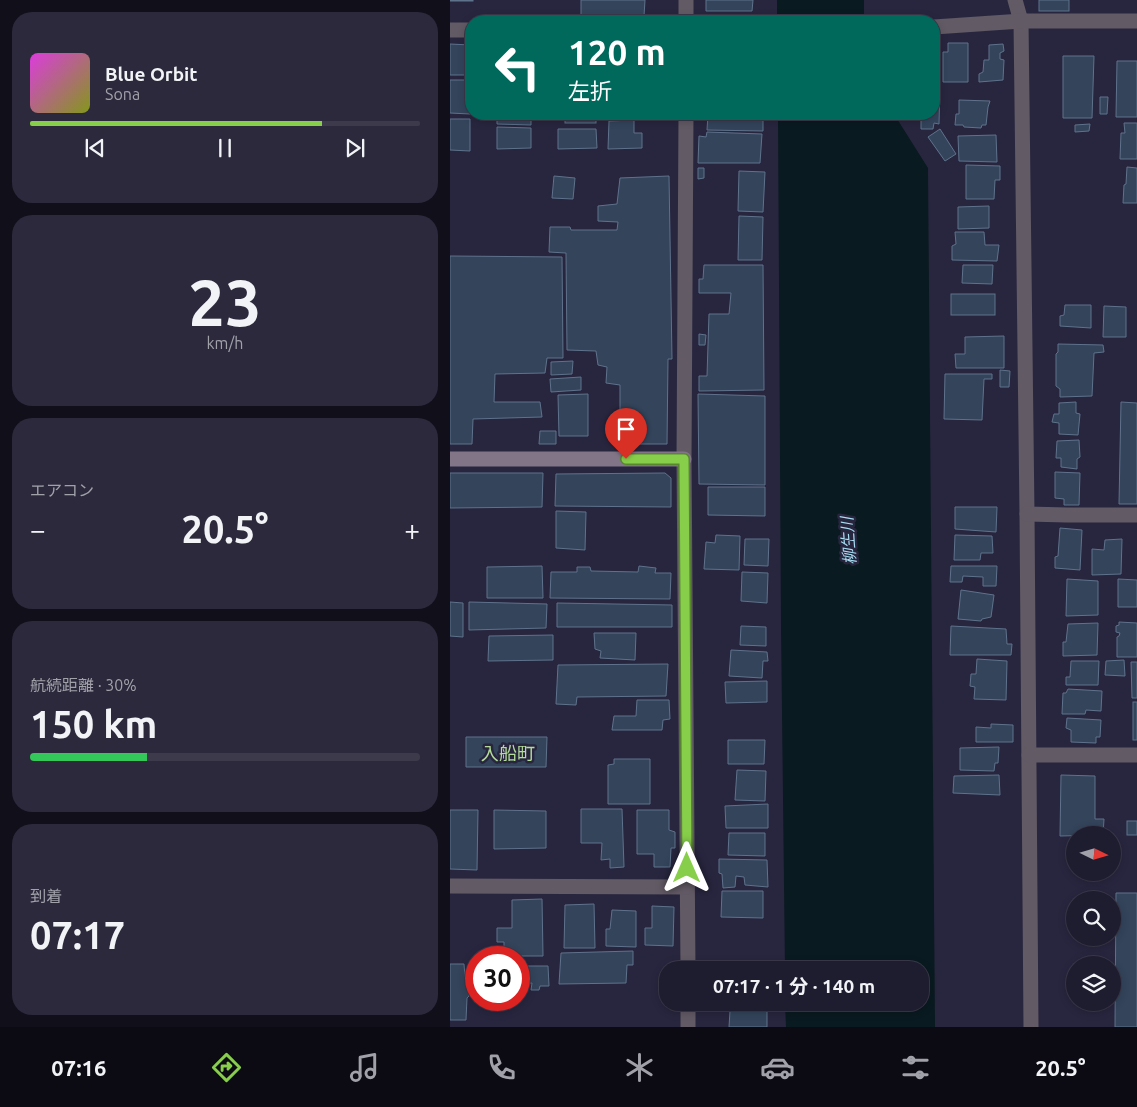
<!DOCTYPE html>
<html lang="ja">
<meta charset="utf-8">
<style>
body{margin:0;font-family:Ubuntu,"Noto Sans JP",sans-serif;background:#2b293b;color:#f1f3f6;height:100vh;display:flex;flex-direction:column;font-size:19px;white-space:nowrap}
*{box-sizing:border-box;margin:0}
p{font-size:16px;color:#a1a1aa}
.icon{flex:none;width:28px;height:28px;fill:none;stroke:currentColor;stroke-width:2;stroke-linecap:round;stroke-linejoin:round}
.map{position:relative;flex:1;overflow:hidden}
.panel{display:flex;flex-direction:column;gap:12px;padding:12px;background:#100f1a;width:450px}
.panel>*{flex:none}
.banner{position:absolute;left:15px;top:15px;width:475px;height:105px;border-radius:20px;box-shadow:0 2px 8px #0003,0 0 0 1px #3c3a4b;background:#00695c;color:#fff;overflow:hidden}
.needle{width:32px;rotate:95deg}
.tools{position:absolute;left:616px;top:826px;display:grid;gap:10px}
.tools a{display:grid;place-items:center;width:55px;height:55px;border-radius:50%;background:#1e1c2f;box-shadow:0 2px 8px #0003,0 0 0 1px #3c3a4b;font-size:25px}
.speed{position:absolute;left:15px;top:946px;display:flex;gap:10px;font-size:25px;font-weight:700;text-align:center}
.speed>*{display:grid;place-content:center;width:65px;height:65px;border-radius:50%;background:#1e1c2f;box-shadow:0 2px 8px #0003,0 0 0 1px #3c3a4b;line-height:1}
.speed .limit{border:8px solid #d22;background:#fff;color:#111}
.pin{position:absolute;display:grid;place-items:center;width:42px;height:42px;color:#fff;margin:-51px -21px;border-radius:50% 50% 50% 0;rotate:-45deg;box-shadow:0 0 5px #0007}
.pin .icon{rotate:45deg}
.me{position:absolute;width:55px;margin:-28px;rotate:0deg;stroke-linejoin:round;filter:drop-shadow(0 0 4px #0008)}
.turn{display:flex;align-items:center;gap:18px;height:105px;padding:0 20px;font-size:22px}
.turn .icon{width:65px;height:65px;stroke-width:2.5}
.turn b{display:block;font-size:35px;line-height:42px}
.big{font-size:38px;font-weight:700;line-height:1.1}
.panel .tile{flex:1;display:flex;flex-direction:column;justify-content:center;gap:8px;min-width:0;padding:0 18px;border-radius:20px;background:#2b293b}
.panel .dial{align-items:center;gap:0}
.dial b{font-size:65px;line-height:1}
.song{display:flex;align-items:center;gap:15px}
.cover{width:60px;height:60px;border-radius:8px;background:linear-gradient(135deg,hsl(300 70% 55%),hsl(70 70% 35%))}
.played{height:5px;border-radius:2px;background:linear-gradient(90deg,#87cf4a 75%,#3c3a4b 75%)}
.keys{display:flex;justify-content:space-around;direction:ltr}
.heat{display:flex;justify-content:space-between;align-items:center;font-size:28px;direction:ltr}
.charge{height:8px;border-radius:4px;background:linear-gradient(90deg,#34c759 30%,#3c3a4b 0)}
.trip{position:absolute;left:209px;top:961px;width:270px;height:50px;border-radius:20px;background:#1e1c2f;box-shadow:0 2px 8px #0003,0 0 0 1px #3c3a4b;font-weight:700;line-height:50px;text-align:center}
.menu{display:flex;height:80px;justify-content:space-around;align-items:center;background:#0c0b13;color:#a1a1aa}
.menu .icon{width:35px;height:35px}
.menu .current{color:#87cf4a}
.menu b{font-size:22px;color:#f1f3f6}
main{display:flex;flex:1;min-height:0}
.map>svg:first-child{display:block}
</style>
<main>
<section class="panel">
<div class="tile">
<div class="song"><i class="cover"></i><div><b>Blue Orbit</b><p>Sona</p></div></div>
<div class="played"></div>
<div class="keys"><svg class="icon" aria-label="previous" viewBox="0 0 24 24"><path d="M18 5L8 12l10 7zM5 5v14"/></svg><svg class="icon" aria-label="pause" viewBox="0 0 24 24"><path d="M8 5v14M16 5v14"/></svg><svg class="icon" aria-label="next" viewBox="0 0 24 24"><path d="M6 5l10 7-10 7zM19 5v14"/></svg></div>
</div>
<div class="tile dial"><b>23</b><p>km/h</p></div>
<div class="tile"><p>エアコン</p>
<div class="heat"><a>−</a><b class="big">20.5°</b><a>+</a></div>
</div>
<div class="tile"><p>航続距離 · 30%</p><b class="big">150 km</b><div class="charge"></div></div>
<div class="tile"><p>到着</p><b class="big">07:17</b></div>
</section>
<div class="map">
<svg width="687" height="1027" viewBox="0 0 687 1027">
<rect width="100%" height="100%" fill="#28263f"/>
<g fill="#091a20">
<rect x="327" y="0" width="87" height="21"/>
<polygon points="328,114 444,114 478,168 485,1027 336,1027 335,1003 470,1002 470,970 335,970 331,625"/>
</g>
<g fill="#33445b" stroke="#5f728b">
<rect x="0" y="0" width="23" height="1"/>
<polygon points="131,0 195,0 194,16 131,16"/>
<polygon points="256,0 303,0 302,11 256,11"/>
<rect x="589" y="0" width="30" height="11"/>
<polygon points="498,43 518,43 518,82 493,82 493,52 498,52"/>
<polygon points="0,44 20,45 20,75 0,75"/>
<polygon points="553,44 554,51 550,53 550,59 554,60 553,80 529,82 529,74 533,72 534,60 539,60 539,45"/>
<polygon points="613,56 644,56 642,118 613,118"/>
<polygon points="667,61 687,61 687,117 666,117"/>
<polygon points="0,80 20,80 20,114 0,113"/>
<polygon points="484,85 490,85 489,124 484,123 483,129 471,129 471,116 463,116 463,114 484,114"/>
<polygon points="650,97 658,97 657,114 650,114"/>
<polygon points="509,100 540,101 538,107 536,125 532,125 531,128 514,127 513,125 505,125 506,114 509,114"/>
<polygon points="47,114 81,114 81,125 47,124"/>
<rect x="115" y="114" width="31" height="9"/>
<polygon points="258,114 313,114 313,131 257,130"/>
<polygon points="0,119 20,119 20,151 0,150"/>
<polygon points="184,120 184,133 192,133 192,148 158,149 159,121"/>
<polygon points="674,123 687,123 687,159 670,159 671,133 675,133"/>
<polygon points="640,124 639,131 625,132 625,125"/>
<polygon points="47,127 81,128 81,148 47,149"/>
<polygon points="108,129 146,129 147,148 108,149"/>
<polygon points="490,129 506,154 495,161 478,137"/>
<polygon points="257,132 312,134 310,163 248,163 249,136 256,137"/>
<polygon points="546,135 547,162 509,161 508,136"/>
<polygon points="516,165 550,166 550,180 545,180 544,199 516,199"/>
<polygon points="677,167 687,168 687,203 673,203 674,185 676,184"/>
<polygon points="248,168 254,168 254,178 248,179"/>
<polygon points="289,171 315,172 313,212 288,211"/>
<polygon points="104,176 125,178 123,199 102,198"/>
<polygon points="219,176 222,359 218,359 217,444 170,444 170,385 156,383 157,367 148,365 146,351 117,350 116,253 99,252 100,227 120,227 121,230 167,230 168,222 148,221 148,206 167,204 170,178"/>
<polygon points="539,206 539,228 508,229 508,207"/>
<polygon points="289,216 313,217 312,260 288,260"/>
<polygon points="505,232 534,232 535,245 549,245 547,261 502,260 502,246 506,244"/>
<polygon points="0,256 112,257 113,358 97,358 95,373 45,374 44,402 90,402 92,417 23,419 22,444 0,444"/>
<polygon points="254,265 313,265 314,390 249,391 249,376 257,376 259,314 279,314 281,293 249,293 249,279 253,279"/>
<polygon points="513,265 543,265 542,284 512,283"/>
<rect x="501" y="294" width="44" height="21"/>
<polygon points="615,305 641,305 641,328 610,326 610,316 614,315"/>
<polygon points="654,306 676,307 676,337 653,337"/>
<polygon points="249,334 256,335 255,345 249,345"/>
<polygon points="554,336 554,368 506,368 505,354 515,354 515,337"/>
<polygon points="608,344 653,345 654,352 644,353 642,396 610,397 610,389 606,386 606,354 608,352"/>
<polygon points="123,361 122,374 101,375 101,362"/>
<polygon points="550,370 560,371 559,387 550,387"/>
<polygon points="495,374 542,374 542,379 534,379 532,420 494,419"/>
<polygon points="131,377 131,390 101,392 100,379"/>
<polygon points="138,394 138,436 109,436 108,395"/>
<polygon points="248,394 315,396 315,485 249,484"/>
<polygon points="626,402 626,413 630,414 628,435 609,434 609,423 602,422 604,414 609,414 609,403"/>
<polygon points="671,402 687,403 687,504 669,504"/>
<polygon points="90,431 106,431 106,444 89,444"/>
<polygon points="629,440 630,457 627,459 627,469 611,467 611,458 606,458 607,441"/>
<polygon points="605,472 630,473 629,505 614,505 614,499 605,498"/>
<polygon points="0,473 93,473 92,507 0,508"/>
<polygon points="215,473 221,478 221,507 105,506 106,474"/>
<polygon points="258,487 315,487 315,516 258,515"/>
<polygon points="505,507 547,507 546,532 505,529"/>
<polygon points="106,511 136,512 135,550 106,548"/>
<polygon points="610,528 632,530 630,570 605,568 605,557 608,556"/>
<polygon points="266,535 290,536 289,570 254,569 256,542 265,543"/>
<polygon points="505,535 542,536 543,553 531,553 530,560 504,560"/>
<polygon points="295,539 319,539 318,566 294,565"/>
<polygon points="672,539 671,574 642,575 642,549 654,550 655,540"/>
<polygon points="92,566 93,598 37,598 37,567"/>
<polygon points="189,566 206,568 205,573 221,573 220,599 100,598 101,572 127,572 127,567 140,567 141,571 188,572"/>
<polygon points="501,566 547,566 546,586 533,586 533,577 513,576 512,582 500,582"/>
<polygon points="292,572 318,573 317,603 291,601"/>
<polygon points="617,579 648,581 648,615 616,616"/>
<polygon points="668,579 687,580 687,607 668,607"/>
<polygon points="511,590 544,595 541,617 532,619 531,621 508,619"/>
<polygon points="0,602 13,603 13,637 0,636"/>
<polygon points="19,602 97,604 96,628 19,630"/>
<polygon points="107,603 222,605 222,627 107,627"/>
<polygon points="669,622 687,623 687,657 667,657 667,637 669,636 670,633 666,632 666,626 669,625"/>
<polygon points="648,623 647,655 613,656 613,642 616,642 618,624"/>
<polygon points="291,626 316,627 316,646 290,645"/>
<polygon points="501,626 556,629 557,644 562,644 561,655 500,655"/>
<polygon points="144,633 186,633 185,660 150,658 151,651 145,649"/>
<polygon points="103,635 103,660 38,661 39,636"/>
<polygon points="281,650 317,652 318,661 313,661 312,678 279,676"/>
<polygon points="527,659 557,661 556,700 524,699 525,687 520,686 521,674 526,674"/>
<polygon points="674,660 675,676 655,675 656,661"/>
<polygon points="621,661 649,661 648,685 616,685 616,677 620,677"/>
<polygon points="681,662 687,662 687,698 682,698"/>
<polygon points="218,664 216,696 127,697 126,705 106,704 108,665"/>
<polygon points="317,681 317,702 276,703 275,682"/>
<polygon points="618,689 652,691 651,711 636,710 635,714 612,714 613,693 616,693"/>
<polygon points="187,700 219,700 220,719 213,720 212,730 162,730 164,716 186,716"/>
<rect x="683" y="702" width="4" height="38"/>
<polygon points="617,718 651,720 650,737 646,737 646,743 621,742 621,730 616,728"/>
<polygon points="541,724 563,725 563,742 526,742 526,727 541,728"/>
<polygon points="16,737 97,737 96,767 16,767"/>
<polygon points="278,740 315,740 314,764 278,764"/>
<polygon points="549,747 548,763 545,763 544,771 510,770 510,748"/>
<polygon points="164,759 200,759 200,804 158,804 158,765 164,764"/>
<polygon points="287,770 316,771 315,801 285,800"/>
<polygon points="549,775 550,795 503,793 504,776"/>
<polygon points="611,775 645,776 645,819 654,819 653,835 610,836"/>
<polygon points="318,804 318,828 276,828 275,806"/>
<polygon points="131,809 172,809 174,867 160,868 160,859 151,860 152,843 131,843"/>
<polygon points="0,810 28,810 27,870 0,869"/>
<polygon points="44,810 96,811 96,848 44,849"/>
<polygon points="187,810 219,810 219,830 225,832 225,848 221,848 220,867 204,867 204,854 187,854"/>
<rect x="677" y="821" width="10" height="14"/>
<polygon points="279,833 315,833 315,856 278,855"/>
<polygon points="269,859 317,860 318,887 295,885 294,877 286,876 285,887 273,888 272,874 269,873"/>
<polygon points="272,891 313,891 313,918 271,917"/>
<polygon points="666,893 687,893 687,1027 665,1027"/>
<polygon points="92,899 93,956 54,956 54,942 47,942 47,928 62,928 62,900"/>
<polygon points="144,904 145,948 114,948 115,905"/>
<polygon points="202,906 224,907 223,946 195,945 195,928 202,928"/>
<polygon points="162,910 186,911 186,947 156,946 156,929 160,929"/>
<polygon points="183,951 183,965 177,965 176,983 109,984 111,953"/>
<polygon points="0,964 14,964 15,977 20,978 19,996 17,998 16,1020 0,1020"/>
<polygon points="71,966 98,966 99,986 90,986 89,990 81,990 82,983 70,984"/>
<rect x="292" y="1002" width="24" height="3"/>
<polygon points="280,1011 317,1011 317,1027 279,1027"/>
</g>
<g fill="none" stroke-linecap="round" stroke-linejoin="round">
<g stroke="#625a65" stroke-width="15">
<polyline points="236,0 236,21"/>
<polyline points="565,0 571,21 577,514 581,1027"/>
<polyline points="484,27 571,21 687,21"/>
<polyline points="0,30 21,30"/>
<polyline points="236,114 234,459 238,970"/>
<polyline points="577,514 617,515 687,515"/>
<polyline points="579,755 687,755"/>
<polyline points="0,886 237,887"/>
<polyline points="238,1002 238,1027"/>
</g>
<polyline stroke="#827587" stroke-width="15" points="0,459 234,459"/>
</g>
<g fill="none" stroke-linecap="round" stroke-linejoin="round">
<g stroke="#588730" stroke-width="12">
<polyline id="route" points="176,459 234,459 237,868"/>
</g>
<use href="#route" stroke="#87cf4a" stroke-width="9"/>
</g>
<g text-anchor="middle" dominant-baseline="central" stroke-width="5" stroke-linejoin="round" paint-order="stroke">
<g font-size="16" font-style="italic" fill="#a8ddf2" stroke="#28263f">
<text transform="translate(398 541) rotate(-94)">柳生川</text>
</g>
<g font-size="18" fill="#b4dc99" stroke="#28263f">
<text x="58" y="753">入船町</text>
</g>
</g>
</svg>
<div class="tools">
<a><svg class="needle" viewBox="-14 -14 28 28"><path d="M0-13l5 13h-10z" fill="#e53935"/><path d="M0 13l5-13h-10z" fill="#a1a1aa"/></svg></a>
<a><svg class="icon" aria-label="search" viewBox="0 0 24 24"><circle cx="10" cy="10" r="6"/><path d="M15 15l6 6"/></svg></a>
<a><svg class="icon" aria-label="layers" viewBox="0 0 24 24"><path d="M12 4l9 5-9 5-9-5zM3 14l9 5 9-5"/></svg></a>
</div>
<div class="speed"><div class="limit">30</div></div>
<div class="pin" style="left:176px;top:459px;background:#d93025"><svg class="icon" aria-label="arrive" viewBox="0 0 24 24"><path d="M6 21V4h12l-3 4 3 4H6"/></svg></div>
<svg class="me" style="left:237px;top:868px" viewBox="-20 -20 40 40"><path d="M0-17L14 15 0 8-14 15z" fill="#87cf4a" stroke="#fff" stroke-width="4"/></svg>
<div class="trip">07:17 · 1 分 · 140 m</div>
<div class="banner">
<div class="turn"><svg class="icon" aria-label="left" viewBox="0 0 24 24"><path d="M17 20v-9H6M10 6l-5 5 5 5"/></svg><div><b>120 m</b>左折</div></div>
</div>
</div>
</main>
<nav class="menu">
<b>07:16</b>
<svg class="icon current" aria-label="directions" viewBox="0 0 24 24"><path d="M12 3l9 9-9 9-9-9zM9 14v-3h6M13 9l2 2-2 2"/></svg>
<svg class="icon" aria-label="music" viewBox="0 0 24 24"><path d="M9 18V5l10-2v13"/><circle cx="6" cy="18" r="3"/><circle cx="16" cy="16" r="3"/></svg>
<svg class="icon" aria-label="phone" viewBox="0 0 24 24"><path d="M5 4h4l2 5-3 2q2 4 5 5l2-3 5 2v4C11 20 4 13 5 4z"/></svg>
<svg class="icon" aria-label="climate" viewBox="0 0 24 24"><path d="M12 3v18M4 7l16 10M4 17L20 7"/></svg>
<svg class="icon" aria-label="car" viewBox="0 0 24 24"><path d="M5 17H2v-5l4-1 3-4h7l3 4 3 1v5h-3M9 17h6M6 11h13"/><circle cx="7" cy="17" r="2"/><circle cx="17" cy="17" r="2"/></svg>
<svg class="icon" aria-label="filters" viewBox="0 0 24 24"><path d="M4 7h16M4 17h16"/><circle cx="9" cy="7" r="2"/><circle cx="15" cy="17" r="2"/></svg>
<b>20.5°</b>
</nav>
